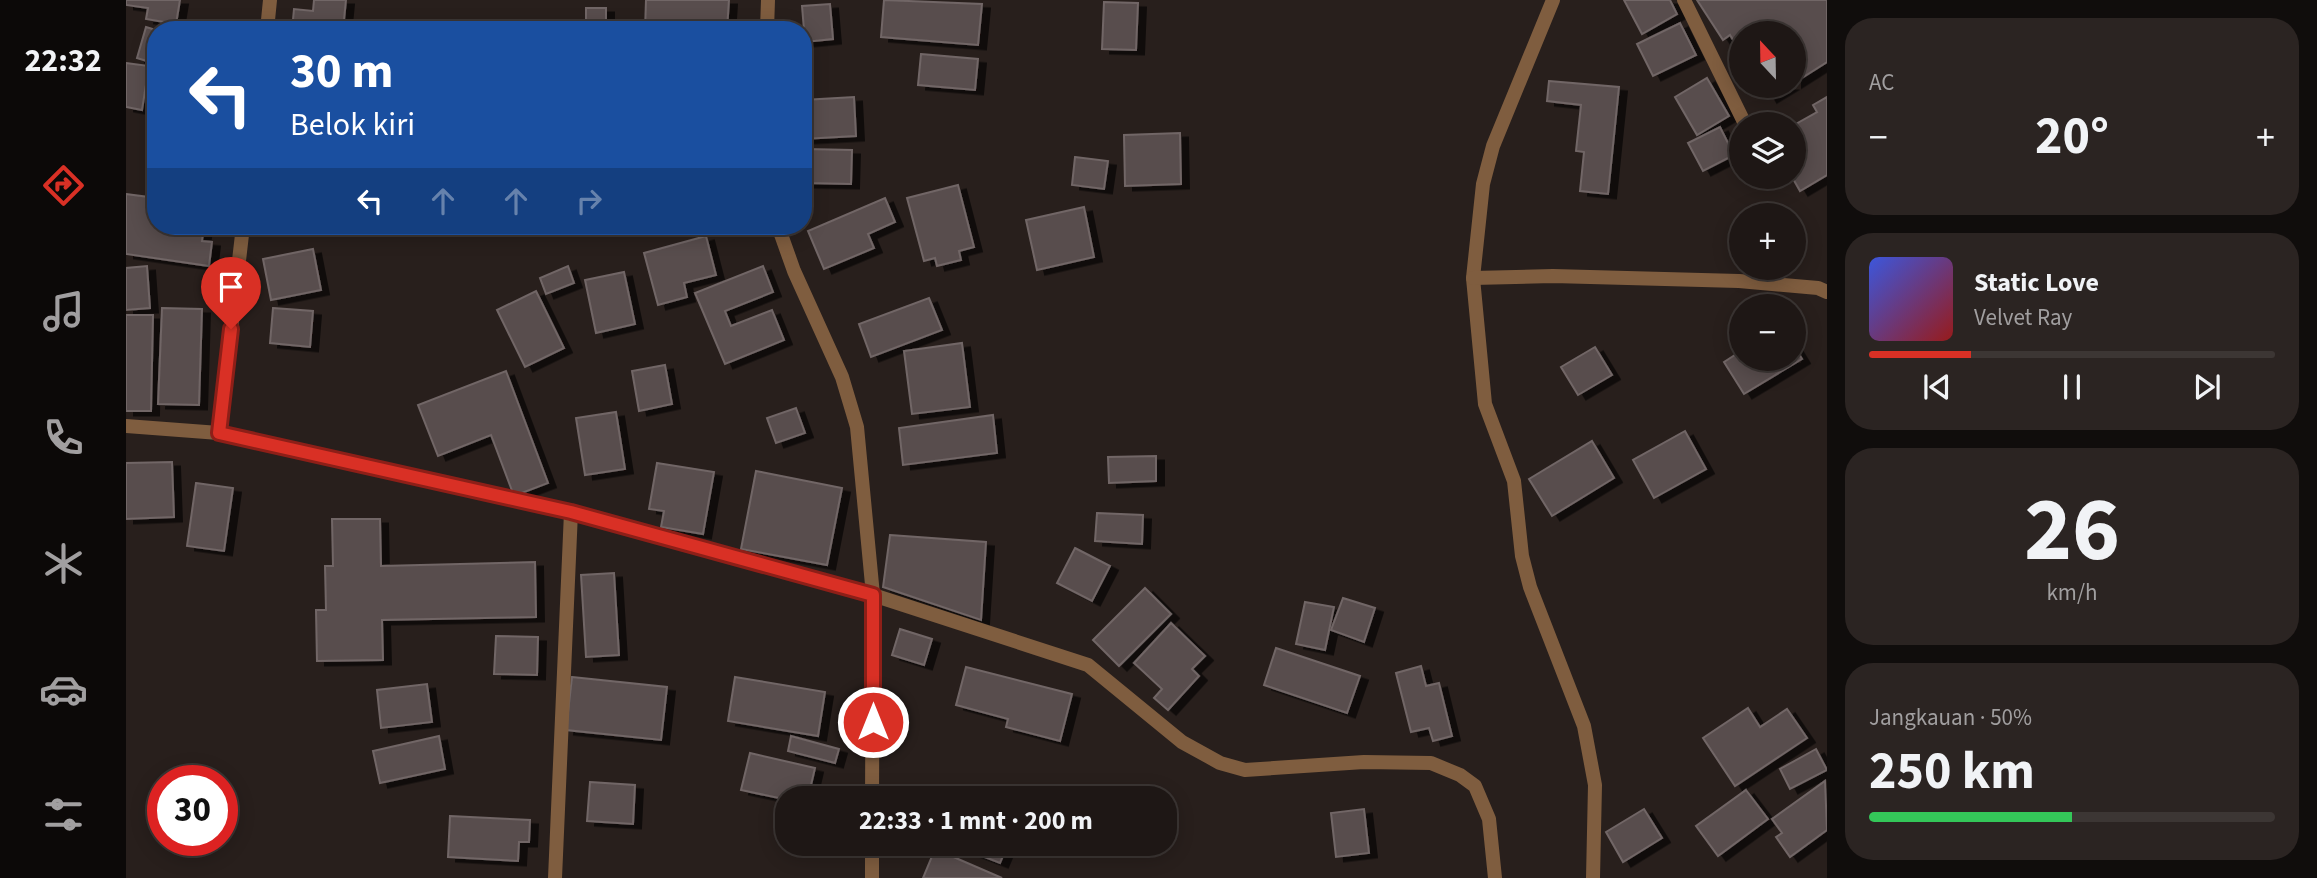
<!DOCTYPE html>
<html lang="id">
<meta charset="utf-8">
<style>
body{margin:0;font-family:"Source Sans 3",sans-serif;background:#2b2422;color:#f1f3f6;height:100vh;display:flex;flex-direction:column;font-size:26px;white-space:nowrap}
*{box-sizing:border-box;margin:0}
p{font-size:23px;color:#a19fa0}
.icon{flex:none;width:38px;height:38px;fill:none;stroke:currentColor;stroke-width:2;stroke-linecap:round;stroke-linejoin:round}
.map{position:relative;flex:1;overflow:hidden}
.sheet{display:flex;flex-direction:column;gap:18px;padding:18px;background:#100d0c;width:490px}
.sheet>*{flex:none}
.guide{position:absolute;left:21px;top:21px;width:665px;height:214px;border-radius:28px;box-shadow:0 4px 18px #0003,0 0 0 2px #3c3634;background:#1a4fa0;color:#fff;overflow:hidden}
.needle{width:46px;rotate:338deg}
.fabs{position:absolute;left:1603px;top:21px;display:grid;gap:14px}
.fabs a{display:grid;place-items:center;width:77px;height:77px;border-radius:50%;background:#1e1715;box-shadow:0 4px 18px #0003,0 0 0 2px #3c3634;font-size:35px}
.speed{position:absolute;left:21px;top:765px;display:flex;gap:14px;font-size:35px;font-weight:700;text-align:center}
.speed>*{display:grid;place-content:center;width:91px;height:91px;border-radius:50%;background:#1e1715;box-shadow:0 4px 18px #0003,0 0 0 2px #3c3634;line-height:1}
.speed .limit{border:10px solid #d22;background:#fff;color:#111}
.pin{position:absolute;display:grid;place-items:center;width:60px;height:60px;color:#fff;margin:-72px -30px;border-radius:50% 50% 50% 0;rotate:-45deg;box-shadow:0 0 7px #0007}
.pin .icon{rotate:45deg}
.me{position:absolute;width:77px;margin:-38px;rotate:0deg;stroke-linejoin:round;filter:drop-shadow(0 0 5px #0008)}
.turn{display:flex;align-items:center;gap:24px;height:147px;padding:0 28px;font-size:32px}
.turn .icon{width:91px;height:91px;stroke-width:2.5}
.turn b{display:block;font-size:49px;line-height:60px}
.lanes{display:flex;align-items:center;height:66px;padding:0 28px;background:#0003;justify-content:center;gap:35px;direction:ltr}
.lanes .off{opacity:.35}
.big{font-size:52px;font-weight:700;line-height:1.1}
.sheet .card{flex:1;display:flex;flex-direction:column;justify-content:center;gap:10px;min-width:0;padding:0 24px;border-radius:28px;background:#2b2422}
.sheet .dial{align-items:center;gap:0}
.dial b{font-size:91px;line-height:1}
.song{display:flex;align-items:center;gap:21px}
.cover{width:84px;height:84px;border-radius:10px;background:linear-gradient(135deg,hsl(230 70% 55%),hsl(0 70% 35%))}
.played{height:7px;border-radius:4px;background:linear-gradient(90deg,#d93025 25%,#3c3634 25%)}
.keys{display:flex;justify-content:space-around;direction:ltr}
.heat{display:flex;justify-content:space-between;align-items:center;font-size:38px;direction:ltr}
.charge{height:10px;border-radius:5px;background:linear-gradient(90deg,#34c759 50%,#3c3634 0)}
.trip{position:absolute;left:649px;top:786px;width:402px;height:70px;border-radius:28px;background:#1e1715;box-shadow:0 4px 18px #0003,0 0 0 2px #3c3634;font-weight:700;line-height:70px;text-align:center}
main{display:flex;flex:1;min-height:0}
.dock{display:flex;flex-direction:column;width:126px;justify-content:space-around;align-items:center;background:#0c0908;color:#a19fa0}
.dock .icon{width:49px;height:49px}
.dock .current{color:#d93025}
.dock b{font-size:32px;color:#f1f3f6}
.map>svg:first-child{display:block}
</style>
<main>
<nav class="dock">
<b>22:32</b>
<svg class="icon current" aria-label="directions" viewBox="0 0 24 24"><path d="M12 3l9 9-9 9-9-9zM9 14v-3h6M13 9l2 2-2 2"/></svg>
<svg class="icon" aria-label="music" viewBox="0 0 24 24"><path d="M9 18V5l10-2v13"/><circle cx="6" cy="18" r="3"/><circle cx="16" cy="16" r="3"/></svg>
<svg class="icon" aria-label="phone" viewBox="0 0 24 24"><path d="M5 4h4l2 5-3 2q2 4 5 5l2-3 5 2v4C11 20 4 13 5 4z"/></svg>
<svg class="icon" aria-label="climate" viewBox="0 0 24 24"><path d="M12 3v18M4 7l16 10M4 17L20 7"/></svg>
<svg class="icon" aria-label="car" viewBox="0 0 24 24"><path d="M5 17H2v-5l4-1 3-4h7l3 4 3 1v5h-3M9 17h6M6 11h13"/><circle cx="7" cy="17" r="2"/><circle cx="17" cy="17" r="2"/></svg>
<svg class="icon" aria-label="filters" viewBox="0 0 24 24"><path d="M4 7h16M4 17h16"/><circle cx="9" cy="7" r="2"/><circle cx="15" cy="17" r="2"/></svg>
</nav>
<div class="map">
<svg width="1701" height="878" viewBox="0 0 1701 878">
<defs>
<filter id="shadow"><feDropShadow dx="8" dy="4.5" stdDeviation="0" flood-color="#0009"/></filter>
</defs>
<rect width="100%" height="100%" fill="#281f1c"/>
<g fill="#594e4e" stroke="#716666" stroke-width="2" filter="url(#shadow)">
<polygon points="0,0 54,0 50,24 20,19 22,8 0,5"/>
<polygon points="188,0 220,0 217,30 166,30 168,9 187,11"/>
<polygon points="520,0 603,0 601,30 519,30"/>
<polygon points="758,0 856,4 852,45 755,37"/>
<polygon points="1498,0 1544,0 1551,14 1516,34"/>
<polygon points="1571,0 1701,0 1701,62 1668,83 1668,33 1615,33 1615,53 1604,35 1597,40"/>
<polygon points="978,2 1012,3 1010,50 976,49"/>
<polygon points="704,4 707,39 679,42 676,6"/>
<rect x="460" y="8" width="20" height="22"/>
<polygon points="1554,23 1570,55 1527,76 1511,44"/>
<polygon points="20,27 30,30 30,64 11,58"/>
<polygon points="795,54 852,59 849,90 792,85"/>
<polygon points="0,63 23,66 16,110 0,107"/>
<polygon points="1581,78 1603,116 1571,135 1549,97"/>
<polygon points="1423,81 1493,87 1482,194 1454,191 1458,152 1450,151 1455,105 1421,101"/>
<polygon points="1636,86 1663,86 1643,98"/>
<polygon points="728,97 730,136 677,139 677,100"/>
<polygon points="1701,97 1701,175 1674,191 1666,177 1668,125 1691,112 1687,105"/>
<polygon points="1594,127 1608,155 1577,171 1562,143"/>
<polygon points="1054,133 1055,184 999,186 998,135"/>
<polygon points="680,149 726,150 725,184 679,183"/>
<polygon points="949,157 982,161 978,189 946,185"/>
<polygon points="832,185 848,247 833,251 835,260 811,266 809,258 798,261 781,198"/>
<polygon points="0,194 30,198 30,226 78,226 76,241 86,242 83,266 0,254"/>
<polygon points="759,198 769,222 742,234 748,248 698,269 682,231"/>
<polygon points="958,207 968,257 911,270 900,220"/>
<polygon points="580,236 590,275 558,283 561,297 532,305 518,253"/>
<polygon points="187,249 195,290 145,300 137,259"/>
<polygon points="21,266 24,308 0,310 0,268"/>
<polygon points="442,266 448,283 420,294 414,278"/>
<polygon points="637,266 647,292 599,311 605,326 646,310 658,340 599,364 569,293"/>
<polygon points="498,272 509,324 470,333 459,280"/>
<polygon points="410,291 438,348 399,367 371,310"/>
<polygon points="803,298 816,330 745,357 733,324"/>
<polygon points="36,308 76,309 73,405 32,404"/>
<polygon points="147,308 187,311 184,347 144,343"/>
<polygon points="0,315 27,315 25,411 0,411"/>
<polygon points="836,343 844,407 786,414 778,351"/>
<polygon points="1668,346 1676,359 1618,394 1598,362 1615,351 1615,359 1668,359"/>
<polygon points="1469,347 1486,375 1452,395 1435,367"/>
<polygon points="539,365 546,404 513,411 506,371"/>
<polygon points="380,371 422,483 388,496 365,435 312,456 292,405"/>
<polygon points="670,408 679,433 650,443 641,418"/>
<polygon points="490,412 499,469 459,475 450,418"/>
<polygon points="867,415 871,453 777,465 773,428"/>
<polygon points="1559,431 1580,469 1528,498 1507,460"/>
<polygon points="1466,441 1488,478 1426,516 1403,479"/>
<polygon points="1030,456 1030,481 983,483 982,457"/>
<polygon points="46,462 48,517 0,519 0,463"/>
<polygon points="531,463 588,472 577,534 535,527 538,511 523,509"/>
<polygon points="630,471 716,488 701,565 615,549"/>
<polygon points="70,483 107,488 98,551 61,546"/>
<polygon points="971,513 1017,515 1016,544 969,541"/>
<polygon points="206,519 254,519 255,566 409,562 410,617 256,620 257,660 191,661 190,610 200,610 199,566 207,566"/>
<polygon points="764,535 860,542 855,620 757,587"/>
<polygon points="949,548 984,566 966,601 931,583"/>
<polygon points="488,573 493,655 460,657 455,575"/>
<polygon points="1019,588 1045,614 993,666 967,640"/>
<polygon points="1217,598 1249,608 1238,642 1205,630"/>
<polygon points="1179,602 1208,607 1199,650 1170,644"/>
<polygon points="1045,623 1079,656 1066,669 1073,676 1042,710 1028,698 1036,689 1008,663"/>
<polygon points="774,629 806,639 798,665 766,655"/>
<polygon points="370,636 412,637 411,675 368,674"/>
<polygon points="1150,648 1234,676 1221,713 1138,685"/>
<polygon points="1295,666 1300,686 1313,683 1326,736 1307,741 1303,728 1285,732 1270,673"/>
<polygon points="840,667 946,694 934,741 880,727 882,719 830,705"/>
<polygon points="446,677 541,687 535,740 440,730"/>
<polygon points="609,677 699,692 692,736 602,721"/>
<polygon points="301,684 306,722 255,728 251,690"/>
<polygon points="1622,708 1634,727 1661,709 1681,738 1609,786 1577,738"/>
<polygon points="313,736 319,769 254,783 247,751"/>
<polygon points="665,736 713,749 709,763 662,751"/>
<polygon points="1690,749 1701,770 1664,789 1654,769"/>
<polygon points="624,753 689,768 682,798 662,800 615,790"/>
<polygon points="1699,781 1701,830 1664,857 1650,837 1656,833 1646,819"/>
<polygon points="464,782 509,785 507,824 461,821"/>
<polygon points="1620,790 1642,819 1592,856 1570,826"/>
<polygon points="1238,809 1243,853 1210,857 1205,813"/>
<polygon points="1518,809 1536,838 1497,862 1480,832"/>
<polygon points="324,816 404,820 403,842 393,842 392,861 322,857"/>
<polygon points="825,844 882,844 874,863"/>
<polygon points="809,849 876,878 797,878"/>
</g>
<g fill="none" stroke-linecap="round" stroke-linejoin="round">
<g stroke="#7f5d3f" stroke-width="14">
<polyline points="1427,0 1367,146 1357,184 1347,278 1359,404 1388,481 1396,556 1404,587 1458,726 1469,785 1467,878"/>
<polyline points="1558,0 1619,124"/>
<polyline points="141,30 144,0"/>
<polyline points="641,30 642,0"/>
<polyline points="652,226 668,271 716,377 731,427 747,595 746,798"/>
<polyline points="1347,278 1427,276 1613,281 1692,288 1701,292"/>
<polyline points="0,426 93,433 445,512 747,595 962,665 1056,742 1094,763 1119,770 1238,762 1305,763 1334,775 1349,786 1363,819 1369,878"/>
<polyline points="93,433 117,226"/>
<polyline points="429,878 445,512"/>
<polyline points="746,878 746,844"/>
</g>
</g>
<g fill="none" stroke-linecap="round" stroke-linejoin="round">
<g stroke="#8d1f18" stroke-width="18">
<polyline id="route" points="105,329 93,433 445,512 747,595 747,722"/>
</g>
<use href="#route" stroke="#d93025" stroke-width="12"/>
</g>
</svg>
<div class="fabs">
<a><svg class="needle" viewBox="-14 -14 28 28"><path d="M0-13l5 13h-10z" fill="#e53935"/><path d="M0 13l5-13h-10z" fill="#a19fa0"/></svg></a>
<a><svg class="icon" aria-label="layers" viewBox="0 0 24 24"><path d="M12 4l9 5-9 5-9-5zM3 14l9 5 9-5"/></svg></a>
<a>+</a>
<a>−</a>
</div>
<div class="speed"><div class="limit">30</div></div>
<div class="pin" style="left:105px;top:329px;background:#d93025"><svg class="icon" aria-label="arrive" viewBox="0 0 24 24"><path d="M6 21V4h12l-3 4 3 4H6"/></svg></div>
<svg class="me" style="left:747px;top:722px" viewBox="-20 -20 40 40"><circle r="17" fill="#d93025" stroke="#fff" stroke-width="3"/><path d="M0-11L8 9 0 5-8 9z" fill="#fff"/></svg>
<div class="trip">22:33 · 1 mnt · 200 m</div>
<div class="guide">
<div class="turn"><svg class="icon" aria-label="left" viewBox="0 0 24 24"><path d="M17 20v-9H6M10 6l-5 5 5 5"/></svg><div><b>30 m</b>Belok kiri</div></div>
<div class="lanes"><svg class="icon" aria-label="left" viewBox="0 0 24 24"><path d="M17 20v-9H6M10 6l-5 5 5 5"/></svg><svg class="icon off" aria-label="ahead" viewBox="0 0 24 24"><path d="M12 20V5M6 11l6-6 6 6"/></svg><svg class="icon off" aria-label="ahead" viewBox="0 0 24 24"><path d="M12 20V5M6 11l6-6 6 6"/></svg><svg class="icon off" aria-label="right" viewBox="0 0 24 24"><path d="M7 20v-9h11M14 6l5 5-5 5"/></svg></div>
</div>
</div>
<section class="sheet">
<div class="card"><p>AC</p>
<div class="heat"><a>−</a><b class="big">20°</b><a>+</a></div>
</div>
<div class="card">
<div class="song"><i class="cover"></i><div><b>Static Love</b><p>Velvet Ray</p></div></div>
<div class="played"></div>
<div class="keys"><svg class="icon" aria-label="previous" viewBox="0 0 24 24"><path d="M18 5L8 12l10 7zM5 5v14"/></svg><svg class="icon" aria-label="pause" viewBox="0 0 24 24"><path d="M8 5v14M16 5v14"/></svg><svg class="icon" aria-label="next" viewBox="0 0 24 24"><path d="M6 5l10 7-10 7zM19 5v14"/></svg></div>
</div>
<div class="card dial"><b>26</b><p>km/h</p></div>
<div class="card"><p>Jangkauan · 50%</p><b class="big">250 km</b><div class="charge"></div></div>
</section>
</main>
